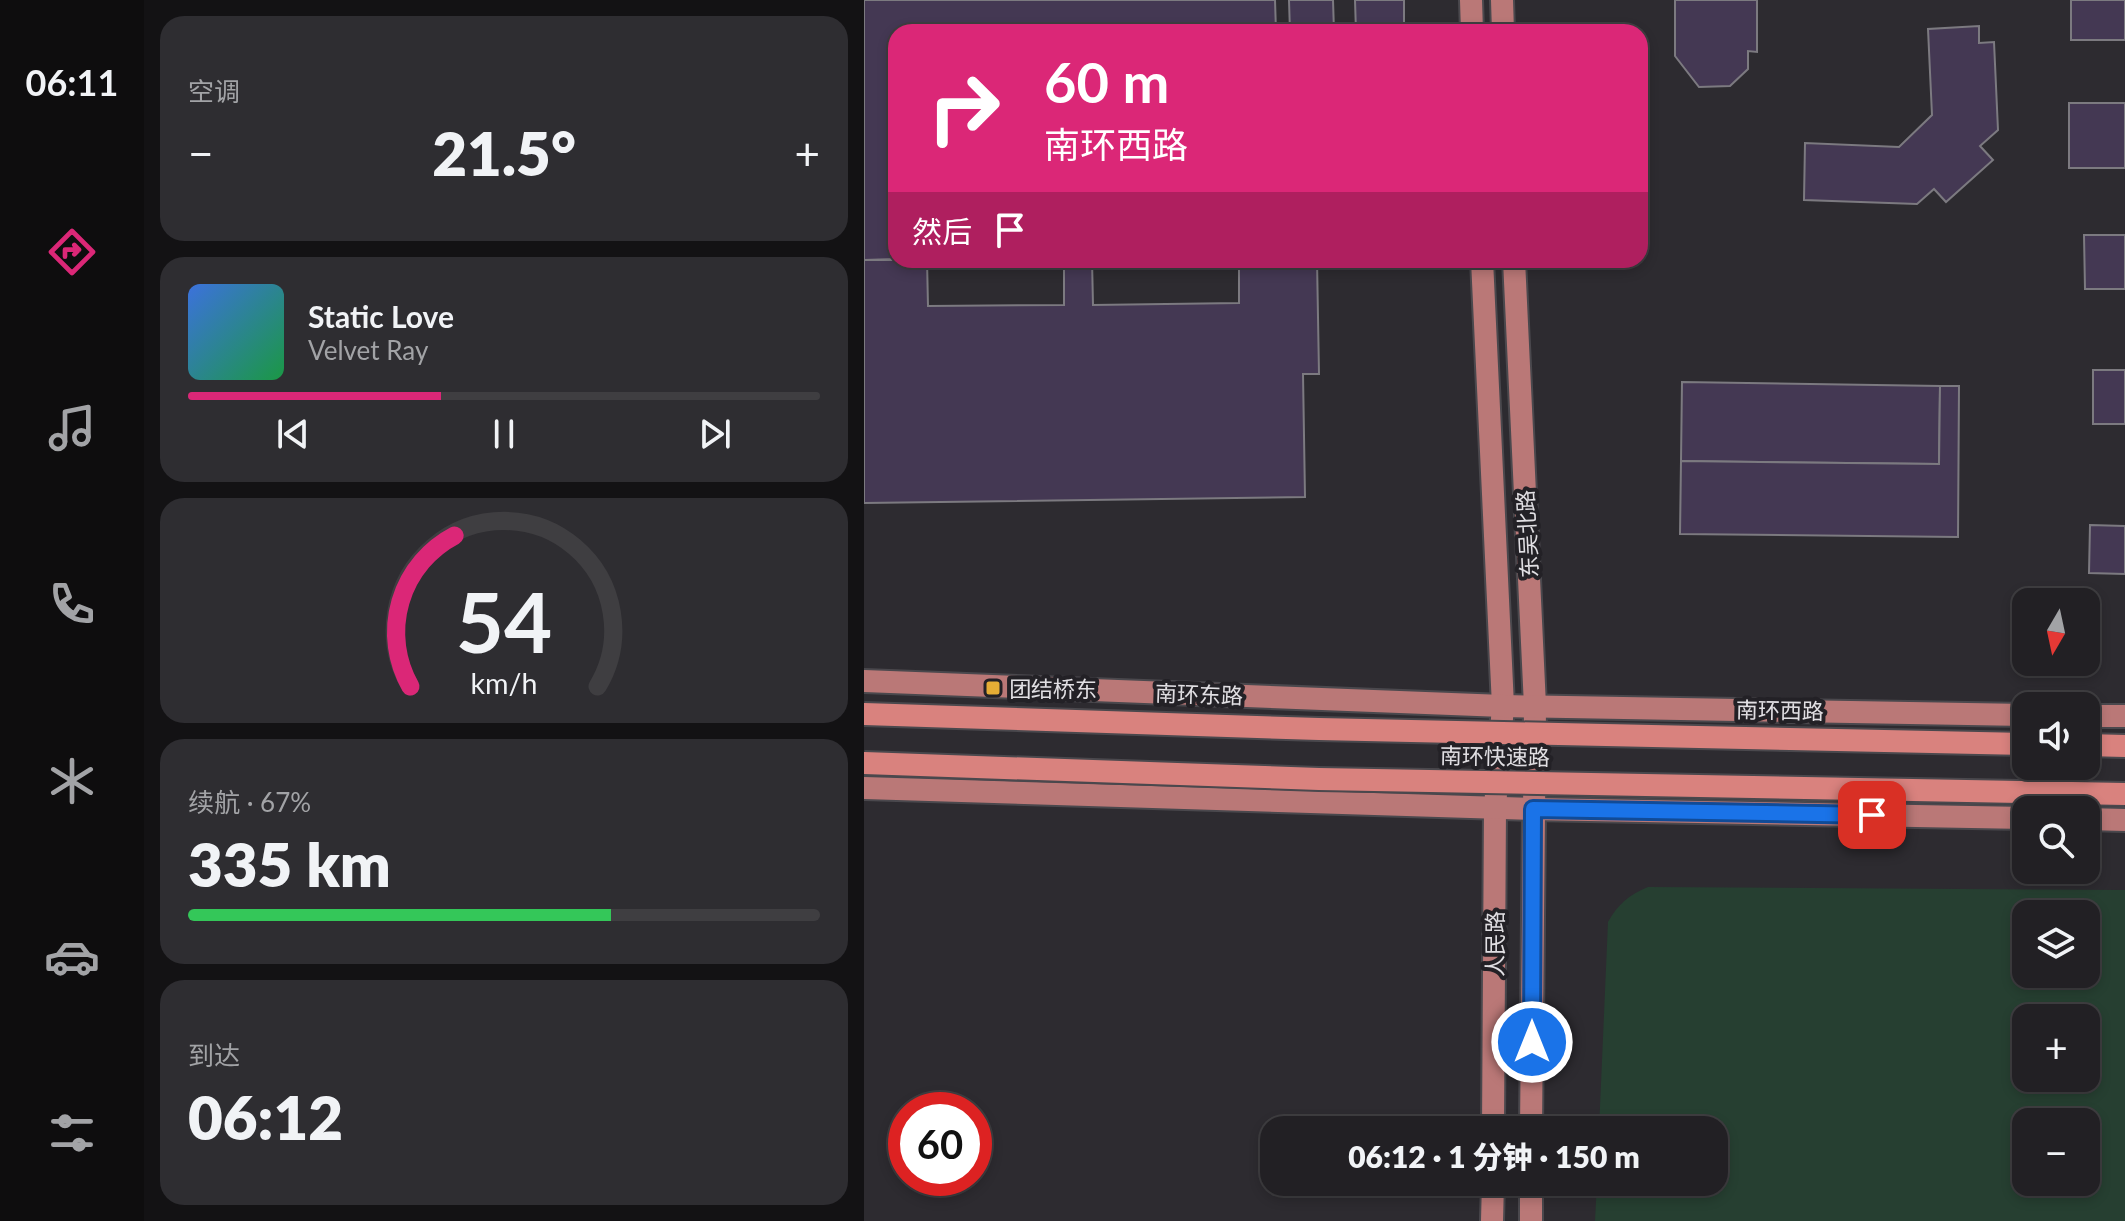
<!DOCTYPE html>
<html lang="zh">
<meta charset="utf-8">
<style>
body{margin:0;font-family:Lato,"Noto Sans SC",sans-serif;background:#2e2d31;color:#f1f3f6;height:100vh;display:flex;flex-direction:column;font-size:30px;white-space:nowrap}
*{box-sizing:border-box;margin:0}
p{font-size:26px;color:#a2a3a6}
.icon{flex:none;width:44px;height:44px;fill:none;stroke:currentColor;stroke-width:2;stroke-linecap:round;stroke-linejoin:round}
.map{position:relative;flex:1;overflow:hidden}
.side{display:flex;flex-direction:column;gap:16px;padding:16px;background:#131214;width:720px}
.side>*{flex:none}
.guide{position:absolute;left:24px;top:24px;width:760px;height:244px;border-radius:24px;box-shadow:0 4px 12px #0003,0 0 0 2px #3f3e41;background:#db2777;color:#fff;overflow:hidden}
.needle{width:52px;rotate:189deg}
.controls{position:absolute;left:1148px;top:588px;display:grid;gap:16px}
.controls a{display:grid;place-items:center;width:88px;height:88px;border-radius:16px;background:#222024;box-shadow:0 4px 12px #0003,0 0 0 2px #3f3e41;font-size:40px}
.speed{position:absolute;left:24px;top:1092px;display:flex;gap:16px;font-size:40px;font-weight:700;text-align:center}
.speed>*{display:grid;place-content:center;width:104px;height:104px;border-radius:50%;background:#222024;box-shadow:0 4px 12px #0003,0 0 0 2px #3f3e41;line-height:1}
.speed .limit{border:12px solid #d22;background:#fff;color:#111}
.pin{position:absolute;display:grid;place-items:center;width:68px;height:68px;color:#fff;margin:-34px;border-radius:16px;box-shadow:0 4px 12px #0006}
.me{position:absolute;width:88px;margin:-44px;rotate:0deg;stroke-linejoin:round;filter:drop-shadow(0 0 6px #0008)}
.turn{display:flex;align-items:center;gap:28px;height:168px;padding:0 24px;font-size:36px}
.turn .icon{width:104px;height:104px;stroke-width:2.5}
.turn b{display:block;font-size:56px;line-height:68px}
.then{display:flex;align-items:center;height:76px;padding:0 24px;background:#0003;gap:16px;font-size:30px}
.big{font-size:60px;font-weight:800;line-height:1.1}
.side .widget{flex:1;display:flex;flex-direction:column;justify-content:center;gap:12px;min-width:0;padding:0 28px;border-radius:24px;background:#2e2d31}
.side .dial{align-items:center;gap:0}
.dial svg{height:208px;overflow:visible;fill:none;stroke:#3f3e41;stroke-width:7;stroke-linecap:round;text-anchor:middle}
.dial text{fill:#f1f3f6;stroke:none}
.song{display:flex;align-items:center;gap:24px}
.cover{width:96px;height:96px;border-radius:12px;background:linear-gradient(135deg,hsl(220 70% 55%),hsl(140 70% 35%))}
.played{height:8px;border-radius:4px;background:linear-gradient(90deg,#db2777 40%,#3f3e41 40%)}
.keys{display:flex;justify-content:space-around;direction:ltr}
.heat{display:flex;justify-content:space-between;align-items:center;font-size:44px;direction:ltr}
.charge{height:12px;border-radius:6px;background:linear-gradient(90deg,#34c759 67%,#3f3e41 0)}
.trip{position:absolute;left:396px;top:1116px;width:468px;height:80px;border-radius:24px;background:#222024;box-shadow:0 4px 12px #0003,0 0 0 2px #3f3e41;font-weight:800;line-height:80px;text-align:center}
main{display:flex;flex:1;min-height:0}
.tab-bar{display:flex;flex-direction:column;width:144px;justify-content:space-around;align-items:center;background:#0e0d0e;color:#a2a3a6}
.tab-bar .icon{width:56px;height:56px}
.tab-bar .current{color:#db2777}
.tab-bar b{font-size:36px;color:#f1f3f6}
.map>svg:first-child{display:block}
</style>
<main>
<nav class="tab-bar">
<b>06:11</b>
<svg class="icon current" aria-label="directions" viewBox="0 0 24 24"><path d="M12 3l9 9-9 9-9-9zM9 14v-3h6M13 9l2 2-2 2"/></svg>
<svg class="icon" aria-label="music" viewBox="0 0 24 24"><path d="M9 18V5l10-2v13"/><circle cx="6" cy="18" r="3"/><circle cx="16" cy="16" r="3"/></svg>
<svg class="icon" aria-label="phone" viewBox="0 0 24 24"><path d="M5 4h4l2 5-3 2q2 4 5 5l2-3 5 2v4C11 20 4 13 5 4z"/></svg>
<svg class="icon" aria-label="climate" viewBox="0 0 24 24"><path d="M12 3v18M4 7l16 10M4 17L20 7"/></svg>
<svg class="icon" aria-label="car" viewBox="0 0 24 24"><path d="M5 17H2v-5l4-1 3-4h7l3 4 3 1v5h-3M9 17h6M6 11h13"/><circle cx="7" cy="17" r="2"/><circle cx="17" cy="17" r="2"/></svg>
<svg class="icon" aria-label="filters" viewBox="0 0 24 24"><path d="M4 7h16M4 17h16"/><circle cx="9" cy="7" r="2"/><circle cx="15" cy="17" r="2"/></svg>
</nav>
<section class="side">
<div class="widget"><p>空调</p>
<div class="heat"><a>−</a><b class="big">21.5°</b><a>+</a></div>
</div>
<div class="widget">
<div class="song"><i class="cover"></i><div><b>Static Love</b><p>Velvet Ray</p></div></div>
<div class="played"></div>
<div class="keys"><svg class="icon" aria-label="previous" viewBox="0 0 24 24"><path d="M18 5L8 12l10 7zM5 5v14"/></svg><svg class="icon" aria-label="pause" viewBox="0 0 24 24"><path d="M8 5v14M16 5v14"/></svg><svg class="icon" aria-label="next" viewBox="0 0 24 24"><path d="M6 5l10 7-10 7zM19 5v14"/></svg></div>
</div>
<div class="widget dial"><svg viewBox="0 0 100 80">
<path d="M14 69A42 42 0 1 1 86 69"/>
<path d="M14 69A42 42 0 0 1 31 11" stroke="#db2777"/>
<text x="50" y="56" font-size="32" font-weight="700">54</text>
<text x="50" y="72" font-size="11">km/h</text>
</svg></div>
<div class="widget"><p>续航 · 67%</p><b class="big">335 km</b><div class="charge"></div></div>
<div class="widget"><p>到达</p><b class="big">06:12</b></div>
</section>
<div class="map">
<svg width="1261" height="1221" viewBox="0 0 1261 1221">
<rect width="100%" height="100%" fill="#2d2b30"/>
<path fill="#263f31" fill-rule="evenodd" d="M 784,887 L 1261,890 L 1261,1221 L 731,1221 L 733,1182 L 850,1182 L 850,1130 L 735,1130 L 744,922 C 754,904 765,895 784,887 ZM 1162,914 L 1222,914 L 1222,974 L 1162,974 ZM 1162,1018 L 1222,1018 L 1222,1078 L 1162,1078 ZM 1222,1122 L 1222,1182 L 1162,1182 L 1162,1122 Z"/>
<g fill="#443853" stroke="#7c7a80" stroke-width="2">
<polygon points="0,0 411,0 412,32 32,32 32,259 0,260"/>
<polygon points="425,0 469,0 470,32 426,32"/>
<polygon points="491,0 540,0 540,32 492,32"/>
<polygon points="811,0 893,0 893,52 884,51 884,69 866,86 835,87 811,56"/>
<rect x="1207" y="0" width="54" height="40"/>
<polygon points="1115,26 1115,43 1130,42 1134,130 1116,146 1129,160 1082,202 1070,189 1053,204 940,200 941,143 1035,147 1068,115 1064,29"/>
<rect x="1205" y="103" width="56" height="65"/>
<polygon points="1220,235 1261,235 1261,289 1221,289"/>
<polygon points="0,260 63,260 64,306 200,305 200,260 228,260 229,305 375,303 375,260 453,260 455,374 439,374 441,497 0,503"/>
<rect x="1229" y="370" width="32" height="54"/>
<polygon points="818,382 1076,386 1075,464 817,461"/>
<polygon points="1076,386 1095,386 1094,537 816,534 817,461 1075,464"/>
<polygon points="1226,525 1261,526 1261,574 1225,573"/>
</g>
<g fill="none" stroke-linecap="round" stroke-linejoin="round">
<g stroke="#4a484d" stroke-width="26">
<g id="primary">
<polyline points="607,0 608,32"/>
<polyline points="638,0 639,32"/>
<polyline points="618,260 639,706 631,807 629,1130"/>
<polyline points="650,260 671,706 667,1130"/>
<polyline points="0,681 639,706 1162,715"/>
<polyline points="1222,716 1261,716"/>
<polyline points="0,788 669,809 1162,818"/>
<polyline points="1222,819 1261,820"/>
<polyline points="628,1221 629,1182"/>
<polyline points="667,1221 667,1182"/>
</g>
</g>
<g stroke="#4a484d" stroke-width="26">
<polyline id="trunk" points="1222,745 1261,746"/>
</g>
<use href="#primary" stroke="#ba7877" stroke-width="22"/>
<use href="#trunk" stroke="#d9827e" stroke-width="22"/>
<g stroke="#4a484d" stroke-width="26" stroke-linecap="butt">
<g id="trunk-bridge">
<polyline points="0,714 455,729 1162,744"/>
<polyline points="0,763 455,779 1261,794"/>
</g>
</g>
<use href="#trunk-bridge" stroke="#d9827e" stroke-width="22"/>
</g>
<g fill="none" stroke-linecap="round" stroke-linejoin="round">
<g stroke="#114b97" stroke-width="20">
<polyline id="route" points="668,1042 669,809 1008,815"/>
</g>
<use href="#route" stroke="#1a73e8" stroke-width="14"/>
</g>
<rect fill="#e5ad35" stroke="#232126" stroke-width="3" x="121" y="680" width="16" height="16" rx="4"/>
<g text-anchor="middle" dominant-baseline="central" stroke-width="8" stroke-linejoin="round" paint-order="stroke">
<g font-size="22" fill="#e1dfe3" stroke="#232126">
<text transform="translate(663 534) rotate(-93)">东吴北路</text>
<text transform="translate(335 694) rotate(2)">南环东路</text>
<text transform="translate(916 710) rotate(1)">南环西路</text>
<text transform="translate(631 756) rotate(1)">南环快速路</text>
<text transform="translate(630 944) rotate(-90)">人民路</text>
</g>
<g font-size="22" fill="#e1dfe3" stroke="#232126" text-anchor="start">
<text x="145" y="688">团结桥东</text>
</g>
</g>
</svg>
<div class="controls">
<a><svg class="needle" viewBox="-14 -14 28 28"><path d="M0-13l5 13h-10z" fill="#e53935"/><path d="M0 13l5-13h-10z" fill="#a2a3a6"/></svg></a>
<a><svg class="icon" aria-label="sound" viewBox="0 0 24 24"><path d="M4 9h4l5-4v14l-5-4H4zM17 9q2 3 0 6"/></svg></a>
<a><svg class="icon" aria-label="search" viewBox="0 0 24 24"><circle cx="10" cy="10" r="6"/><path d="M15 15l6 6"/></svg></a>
<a><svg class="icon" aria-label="layers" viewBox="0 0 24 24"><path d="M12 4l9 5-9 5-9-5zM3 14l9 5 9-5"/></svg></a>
<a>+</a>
<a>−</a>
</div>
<div class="speed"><div class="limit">60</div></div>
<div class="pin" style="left:1008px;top:815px;background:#d93025"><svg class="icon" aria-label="arrive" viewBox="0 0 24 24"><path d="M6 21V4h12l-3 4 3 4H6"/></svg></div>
<svg class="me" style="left:668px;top:1042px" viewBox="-20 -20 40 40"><circle r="17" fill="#1a73e8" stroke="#fff" stroke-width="3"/><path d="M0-11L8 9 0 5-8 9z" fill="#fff"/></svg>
<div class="trip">06:12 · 1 分钟 · 150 m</div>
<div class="guide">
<div class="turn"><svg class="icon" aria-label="right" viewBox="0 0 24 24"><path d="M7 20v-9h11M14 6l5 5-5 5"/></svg><div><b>60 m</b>南环西路</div></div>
<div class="then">然后<svg class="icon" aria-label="arrive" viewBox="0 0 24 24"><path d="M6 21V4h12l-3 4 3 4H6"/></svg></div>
</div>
</div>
</main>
